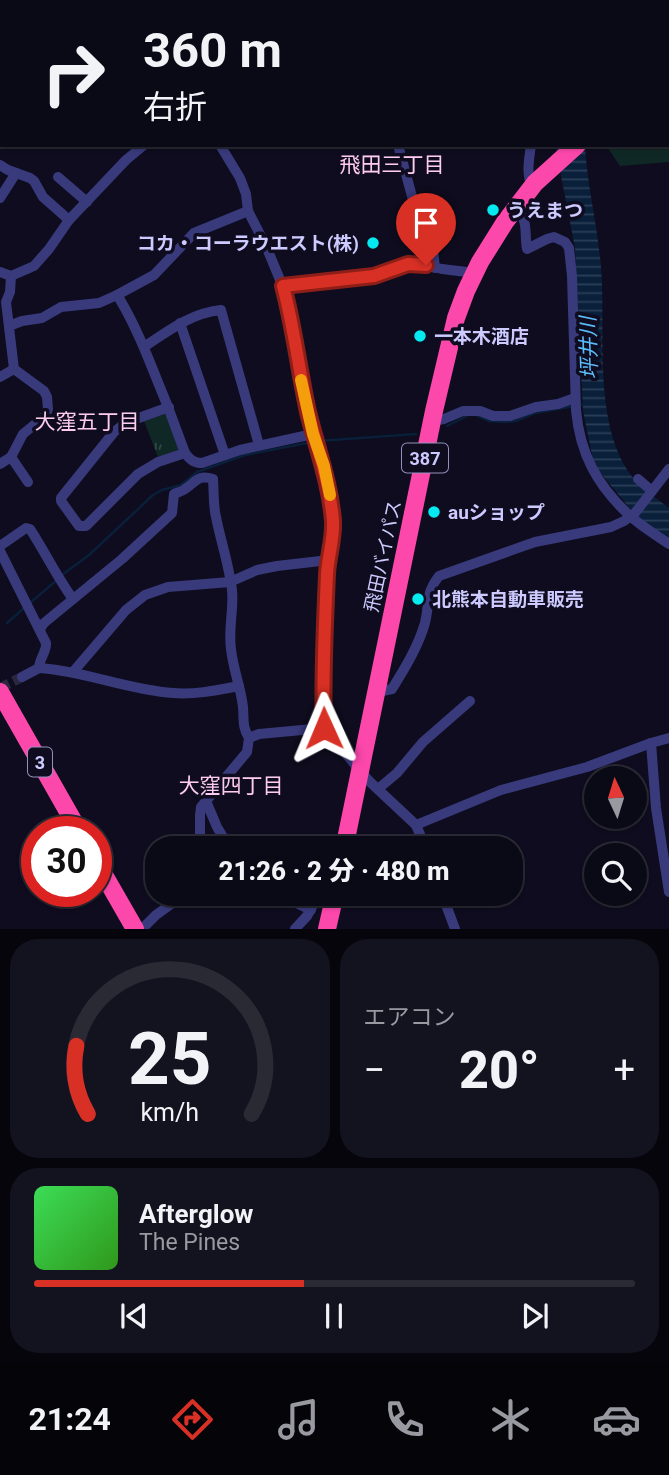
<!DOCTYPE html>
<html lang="ja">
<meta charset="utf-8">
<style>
body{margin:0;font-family:Roboto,"Noto Sans JP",sans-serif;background:#13121f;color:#f1f3f6;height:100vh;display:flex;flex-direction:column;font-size:26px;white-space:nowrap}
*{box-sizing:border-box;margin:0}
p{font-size:23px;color:#999aa1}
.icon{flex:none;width:38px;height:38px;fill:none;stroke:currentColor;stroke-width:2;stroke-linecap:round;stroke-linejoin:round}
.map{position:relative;height:929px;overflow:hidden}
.panel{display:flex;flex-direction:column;gap:10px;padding:10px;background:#06050c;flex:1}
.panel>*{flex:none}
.top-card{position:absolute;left:0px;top:0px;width:670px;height:147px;box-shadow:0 2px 5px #0004,0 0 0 2px #2a2a35;background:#0a0916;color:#f1f3f6;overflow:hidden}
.needle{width:46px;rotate:356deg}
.tools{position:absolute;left:584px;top:766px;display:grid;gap:14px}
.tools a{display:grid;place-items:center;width:63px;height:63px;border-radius:50%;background:#0a0916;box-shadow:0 2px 5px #0004,0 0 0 2px #2a2a35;font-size:35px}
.speed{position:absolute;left:21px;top:816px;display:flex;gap:14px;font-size:35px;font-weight:700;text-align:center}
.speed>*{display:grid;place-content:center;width:91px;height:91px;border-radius:50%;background:#0a0916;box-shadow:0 2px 5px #0004,0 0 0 2px #2a2a35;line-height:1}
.speed .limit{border:10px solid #d22;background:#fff;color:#111}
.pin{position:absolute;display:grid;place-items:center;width:60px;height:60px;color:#fff;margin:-72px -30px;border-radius:50% 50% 50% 0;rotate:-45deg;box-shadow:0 0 7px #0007}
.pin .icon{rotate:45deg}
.me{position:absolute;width:77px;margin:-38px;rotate:359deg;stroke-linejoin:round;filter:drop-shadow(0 0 5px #0008)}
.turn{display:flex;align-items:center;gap:24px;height:147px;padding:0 28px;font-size:32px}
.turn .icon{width:91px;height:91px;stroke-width:2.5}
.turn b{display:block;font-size:49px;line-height:60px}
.big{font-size:52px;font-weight:800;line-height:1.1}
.panel .card{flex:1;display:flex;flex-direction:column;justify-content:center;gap:10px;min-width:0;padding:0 24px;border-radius:28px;background:#13121f}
.panel .dial{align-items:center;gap:0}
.dial svg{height:182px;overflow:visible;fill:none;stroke:#2a2a35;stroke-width:7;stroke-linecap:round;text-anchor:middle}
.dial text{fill:#f1f3f6;stroke:none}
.song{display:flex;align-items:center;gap:21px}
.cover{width:84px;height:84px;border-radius:10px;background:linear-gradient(135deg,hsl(130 70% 55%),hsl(110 70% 35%))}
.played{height:7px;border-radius:4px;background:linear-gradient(90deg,#d93025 45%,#2a2a35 45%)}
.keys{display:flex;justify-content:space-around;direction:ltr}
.heat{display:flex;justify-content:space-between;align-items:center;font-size:38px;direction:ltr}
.panel .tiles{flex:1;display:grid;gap:10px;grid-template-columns:1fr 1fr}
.card:last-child{grid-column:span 2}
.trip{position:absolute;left:145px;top:836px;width:378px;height:70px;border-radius:28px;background:#0a0916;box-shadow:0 2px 5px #0004,0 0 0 2px #2a2a35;font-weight:800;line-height:70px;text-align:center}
.menu{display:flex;height:112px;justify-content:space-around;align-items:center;background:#040409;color:#999aa1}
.menu .icon{width:49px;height:49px}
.menu .selected{color:#d93025}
.menu b{font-size:32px;color:#f1f3f6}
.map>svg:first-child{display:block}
</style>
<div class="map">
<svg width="669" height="929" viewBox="0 0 669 929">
<defs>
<pattern id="park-tufts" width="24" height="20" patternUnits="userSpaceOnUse" patternTransform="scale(1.75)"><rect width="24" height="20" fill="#102825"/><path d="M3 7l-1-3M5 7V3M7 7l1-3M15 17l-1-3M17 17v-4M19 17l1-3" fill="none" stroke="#324646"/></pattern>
<pattern id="water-rules" width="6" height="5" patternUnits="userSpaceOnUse" patternTransform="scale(1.75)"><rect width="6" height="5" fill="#091f3a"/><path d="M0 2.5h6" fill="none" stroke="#2c3e58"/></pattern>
</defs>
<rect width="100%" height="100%" fill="#0e0c1e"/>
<polygon fill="url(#park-tufts)" points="165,414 179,450 158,457 144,421"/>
<polygon fill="#102825" points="669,101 669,162 620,166 606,145 668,145"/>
<path fill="url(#water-rules)" d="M 555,145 L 585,145 C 587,183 596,219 600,257 C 608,323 589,429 636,481 C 645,491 658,499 669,508 L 669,542 L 637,517 L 594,465 L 583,411 L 575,248 Z"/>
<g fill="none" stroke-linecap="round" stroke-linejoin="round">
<g stroke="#091f3a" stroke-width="2.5">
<polyline points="476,415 489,421 505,422 516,421 535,413 585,404"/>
<polyline points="447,426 469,415"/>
<polyline points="318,441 416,434"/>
<polyline points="62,575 89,555 153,495 162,490 181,485 197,472 245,455 312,442"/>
<polyline points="30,603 57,580"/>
<polyline points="7,623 25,607"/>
</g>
<polyline stroke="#2a2840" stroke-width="10" stroke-dasharray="10 5" stroke-linecap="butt" points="0,688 22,677"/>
<g stroke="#383a7c" stroke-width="10">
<polyline points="500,0 501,2"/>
<polyline points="26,2 28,0"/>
<polyline points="77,2 80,0"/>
<polyline points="359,2 359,0"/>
<polyline points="0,20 2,19"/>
<polyline points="0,77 2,76"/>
<polyline points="0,101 2,98"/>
<polyline points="220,145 240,178 246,194 248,211 266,246 283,287 288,305 299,368 313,434 329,488 333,522 333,539 327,569 323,700 324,728 369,781 416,825 426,849"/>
<polyline points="398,145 413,200 432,241 435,268"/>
<path d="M 531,145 C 529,160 526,173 532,187"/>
<polyline points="0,165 8,170 30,178 34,181 43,197 69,220"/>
<polyline points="58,177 87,202"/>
<polyline points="0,198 16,173"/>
<path d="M 516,208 C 529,221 524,232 527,249 L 547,239 L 554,237 L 565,242 L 569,248 L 572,276 L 576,410 C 580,454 597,485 629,515 C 641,526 656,535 669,544"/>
<polyline points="0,272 11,276"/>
<polyline points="283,287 374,276 384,274 408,264 416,263 442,269 475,273"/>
<path d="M 117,295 C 130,315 140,338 149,360 C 162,391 174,422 185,453 C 190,460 194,463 202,463 L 240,450 L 313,434"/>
<polyline points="180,323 225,455"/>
<polyline points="9,326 22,321 42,318 61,307 99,303 117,295 154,275 194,233 248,211"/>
<path d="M 144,347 C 168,331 191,313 221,310 L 259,445"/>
<polyline points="0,377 14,369"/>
<polyline points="169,407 125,423 114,432 61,498 61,501 79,526 86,526 138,474 158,462 185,453"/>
<polyline points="432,421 444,419 463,411 480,411 493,416 510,416 536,407 558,404 575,398"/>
<polyline points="11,457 28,482"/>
<polyline points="0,464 11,457 23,434 45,416 48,409 47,397 44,391 14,369 6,302 10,292 11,276 34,266 49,249 69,220 126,160 144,145"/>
<polyline points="638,479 652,491"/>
<path d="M 0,546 L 26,528 L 30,529 C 45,552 57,577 73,599"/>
<path d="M 0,551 L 46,643 C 47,651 39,659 39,668 L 22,677"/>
<path d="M 40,629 L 44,623 L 122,559 L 172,513 L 174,494 C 176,493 183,491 185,489 C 196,482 198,474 213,479 C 214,492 213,505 216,517 C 221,542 229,565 232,590 C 234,609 228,629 231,649 C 233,669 241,688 243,707 C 244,719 242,727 249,738 L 247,752 L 201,807 L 200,815 L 200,849"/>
<path d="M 39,668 C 85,671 128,690 173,693 C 195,695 218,690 239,686"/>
<polyline points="73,672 126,610 145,595 168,587 230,582 257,570 277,566 329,560"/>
<path d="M 378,692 L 392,689 C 405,668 418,647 425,623 C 430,602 425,594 439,576 L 535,542 L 611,527 L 624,521 L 635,513 L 669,469"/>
<polyline points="249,738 259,734 324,728"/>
<polyline points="651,743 656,808 669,892"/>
<polyline points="378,789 397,773 423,742 470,701"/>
<polyline points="206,801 217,827 230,849"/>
<polyline points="416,825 501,790 587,767 651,743 669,738"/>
<polyline points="277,894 311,910"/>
<polyline points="442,894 455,929"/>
<polyline points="142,929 156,915 185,894"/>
<polyline points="295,929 307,916 319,894"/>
</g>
<g stroke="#636afc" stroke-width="14">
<polyline points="657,0 658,2"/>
<polyline points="668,19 669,20"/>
</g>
<g stroke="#fc47ab" stroke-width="18">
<polyline points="668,77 669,77"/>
<polyline points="0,692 79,831"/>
<polyline points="344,849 434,411 456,318 466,291 480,262 505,222 535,183 577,145"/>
<polyline points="96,861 135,929"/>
<polyline points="327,929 335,894"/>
</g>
</g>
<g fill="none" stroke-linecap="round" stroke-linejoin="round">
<g stroke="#8d1f18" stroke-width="18">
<path id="route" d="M 324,728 C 322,677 325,625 327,574 C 328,556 334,539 333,521 C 330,483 317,449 308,412 C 299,371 294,327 283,286 L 374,276 L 408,264 L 426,265"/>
</g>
<use href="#route" stroke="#d93025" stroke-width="12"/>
<polyline stroke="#f59e0b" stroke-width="12" points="301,380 313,434 324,466 330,495"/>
</g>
<g fill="#04eaf0" stroke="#0e0c1e" stroke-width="2.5">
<circle cx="493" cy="210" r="7"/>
<circle cx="373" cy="243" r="7"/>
<circle cx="420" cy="336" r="7"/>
<circle cx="434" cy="512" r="7"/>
<circle cx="418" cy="599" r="7"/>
</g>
<g text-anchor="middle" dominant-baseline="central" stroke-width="7" stroke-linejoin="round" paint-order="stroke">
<g fill="#0e0c1e" stroke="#9391bb" stroke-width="2">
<rect x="402" y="443.5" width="46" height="29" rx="5"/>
<rect x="28" y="747.5" width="24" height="29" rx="5"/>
</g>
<g font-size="18" font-weight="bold" fill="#cccafe">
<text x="425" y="458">387</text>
<text x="40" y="762">3</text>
</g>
<g font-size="19" font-weight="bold" fill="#cccafe" stroke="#0e0c1e" text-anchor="start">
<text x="507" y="210">うえまつ</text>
<text x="359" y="243" text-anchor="end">コカ・コーラウエスト(株)</text>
<text x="434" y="336">一本木酒店</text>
<text x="448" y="512">auショップ</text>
<text x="432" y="599">北熊本自動車販売</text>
</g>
<g font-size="19" fill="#cccafe" stroke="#0e0c1e">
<text transform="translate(383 556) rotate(-78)">飛田バイパス</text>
</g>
<g font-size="21" fill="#feccf0" stroke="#0e0c1e">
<text x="392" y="165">飛田三丁目</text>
<text x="87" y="422">大窪五丁目</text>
<text x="231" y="786">大窪四丁目</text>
</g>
<g font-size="21" font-style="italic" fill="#5abdfc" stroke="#0e0c1e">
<text transform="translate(589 348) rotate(-92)">坪井川</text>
</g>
</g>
</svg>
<div class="tools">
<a><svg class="needle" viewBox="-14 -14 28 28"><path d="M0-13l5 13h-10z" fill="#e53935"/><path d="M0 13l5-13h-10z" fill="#999aa1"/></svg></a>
<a><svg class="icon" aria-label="search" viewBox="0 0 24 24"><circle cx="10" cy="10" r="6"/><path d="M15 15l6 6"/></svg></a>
</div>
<div class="speed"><div class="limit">30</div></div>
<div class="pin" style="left:426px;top:265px;background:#d93025"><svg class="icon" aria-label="arrive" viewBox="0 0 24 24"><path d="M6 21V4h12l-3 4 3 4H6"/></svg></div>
<svg class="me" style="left:324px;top:728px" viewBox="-20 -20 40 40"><path d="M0-17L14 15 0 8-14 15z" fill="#d93025" stroke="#fff" stroke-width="4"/></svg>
<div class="trip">21:26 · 2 分 · 480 m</div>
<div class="top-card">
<div class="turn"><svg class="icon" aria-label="right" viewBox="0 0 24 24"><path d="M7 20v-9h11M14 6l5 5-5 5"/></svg><div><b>360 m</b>右折</div></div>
</div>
</div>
<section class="panel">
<div class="tiles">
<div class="card dial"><svg viewBox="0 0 100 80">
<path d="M14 69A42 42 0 1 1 86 69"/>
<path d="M14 69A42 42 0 0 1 9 39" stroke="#d93025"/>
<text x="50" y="56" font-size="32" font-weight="700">25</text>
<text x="50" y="72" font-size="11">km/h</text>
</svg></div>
<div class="card"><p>エアコン</p>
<div class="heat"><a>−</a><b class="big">20°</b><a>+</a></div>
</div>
<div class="card">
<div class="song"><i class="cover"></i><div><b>Afterglow</b><p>The Pines</p></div></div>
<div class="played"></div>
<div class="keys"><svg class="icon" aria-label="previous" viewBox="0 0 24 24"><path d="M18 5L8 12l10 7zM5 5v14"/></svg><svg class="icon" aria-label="pause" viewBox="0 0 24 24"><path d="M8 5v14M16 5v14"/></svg><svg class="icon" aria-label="next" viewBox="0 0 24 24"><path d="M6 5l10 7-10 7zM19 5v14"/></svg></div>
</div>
</div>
</section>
<nav class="menu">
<b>21:24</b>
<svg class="icon selected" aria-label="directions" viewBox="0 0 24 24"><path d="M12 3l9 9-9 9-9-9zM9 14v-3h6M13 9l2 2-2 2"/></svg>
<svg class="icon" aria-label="music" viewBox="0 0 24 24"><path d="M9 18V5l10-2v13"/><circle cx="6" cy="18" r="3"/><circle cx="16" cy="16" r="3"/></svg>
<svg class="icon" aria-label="phone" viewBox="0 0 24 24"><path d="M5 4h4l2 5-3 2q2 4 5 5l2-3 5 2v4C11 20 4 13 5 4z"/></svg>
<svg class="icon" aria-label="climate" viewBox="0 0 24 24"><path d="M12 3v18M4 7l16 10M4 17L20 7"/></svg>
<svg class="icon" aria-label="car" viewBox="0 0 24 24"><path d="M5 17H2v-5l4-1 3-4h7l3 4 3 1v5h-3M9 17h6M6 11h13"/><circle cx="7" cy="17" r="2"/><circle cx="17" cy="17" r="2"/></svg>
</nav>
